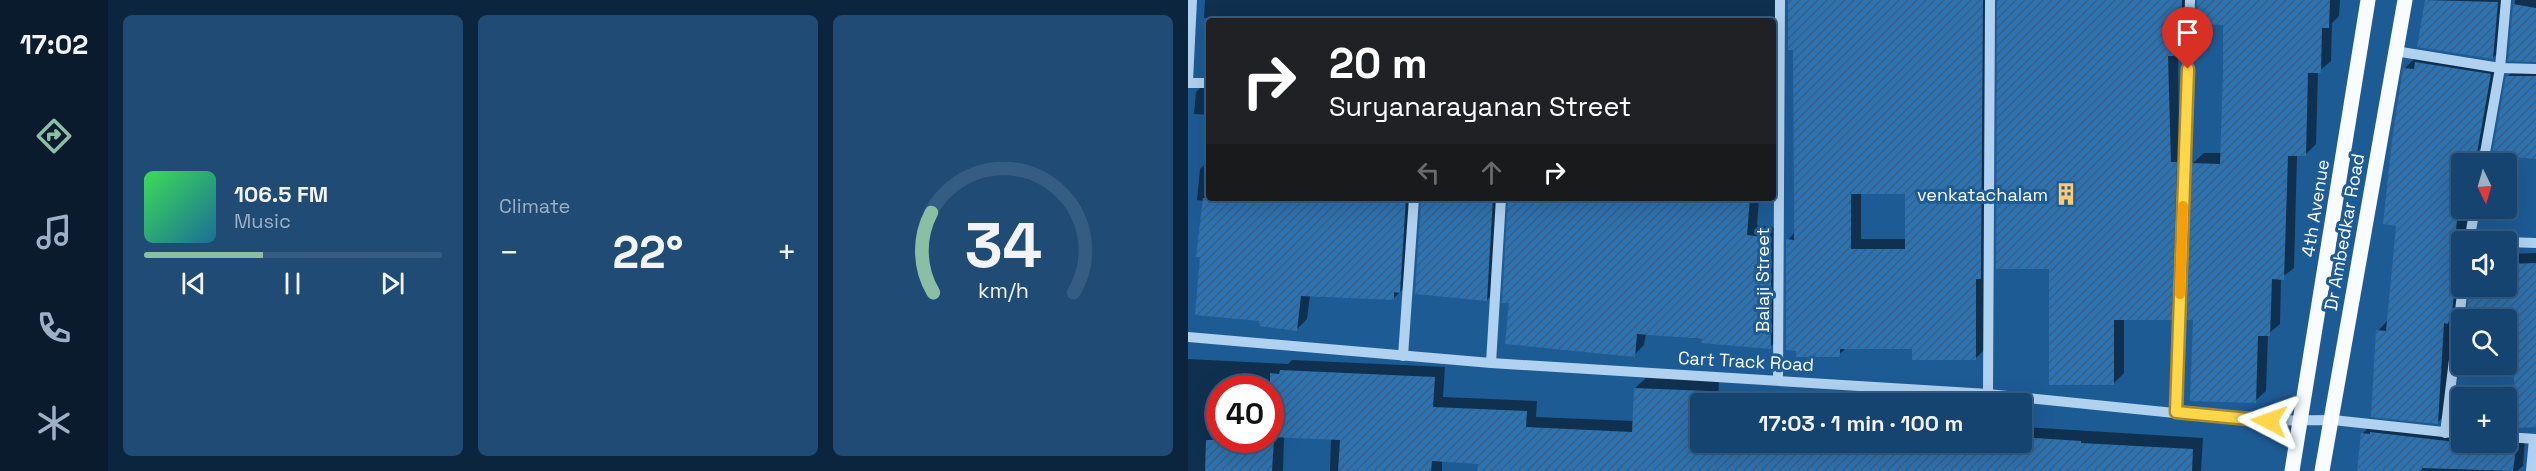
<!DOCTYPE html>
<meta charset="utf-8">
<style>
body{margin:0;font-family:"Space Grotesk",sans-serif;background:#1f4b75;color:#f1f3f6;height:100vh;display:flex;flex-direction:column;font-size:22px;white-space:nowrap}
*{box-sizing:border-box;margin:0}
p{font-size:20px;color:#9eb0c3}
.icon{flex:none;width:33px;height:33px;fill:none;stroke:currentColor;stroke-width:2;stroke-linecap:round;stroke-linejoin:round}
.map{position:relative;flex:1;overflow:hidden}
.drawer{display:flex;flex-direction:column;gap:15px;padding:15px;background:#0c253e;width:1080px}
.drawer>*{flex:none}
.banner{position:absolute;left:18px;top:18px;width:570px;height:183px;border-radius:6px;box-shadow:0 6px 24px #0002,0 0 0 2px #355c83;background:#202124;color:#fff;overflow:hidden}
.needle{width:39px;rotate:175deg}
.controls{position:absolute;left:1263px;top:153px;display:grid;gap:12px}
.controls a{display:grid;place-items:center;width:66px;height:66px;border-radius:6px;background:#164470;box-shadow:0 6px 24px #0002,0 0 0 2px #355c83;font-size:30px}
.speed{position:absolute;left:18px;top:375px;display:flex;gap:12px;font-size:30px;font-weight:700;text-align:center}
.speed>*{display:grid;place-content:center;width:78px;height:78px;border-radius:50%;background:#164470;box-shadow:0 6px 24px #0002,0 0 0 2px #355c83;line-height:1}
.speed .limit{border:9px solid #d22;background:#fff;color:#111}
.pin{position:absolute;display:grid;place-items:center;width:51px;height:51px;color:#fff;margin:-62px -26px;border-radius:50% 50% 50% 0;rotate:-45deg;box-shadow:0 0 6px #0007}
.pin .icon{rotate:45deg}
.me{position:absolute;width:66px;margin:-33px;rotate:274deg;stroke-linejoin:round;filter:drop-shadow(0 0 4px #0008)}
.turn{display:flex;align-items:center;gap:21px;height:126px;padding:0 24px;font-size:27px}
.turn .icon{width:78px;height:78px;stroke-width:2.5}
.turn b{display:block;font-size:42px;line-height:51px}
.lanes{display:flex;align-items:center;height:57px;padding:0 24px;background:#0003;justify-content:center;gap:30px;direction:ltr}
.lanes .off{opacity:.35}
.big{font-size:45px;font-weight:700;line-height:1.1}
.drawer .widget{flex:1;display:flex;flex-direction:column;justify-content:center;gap:9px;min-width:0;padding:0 21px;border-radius:9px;background:#1f4b75}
.drawer .dial{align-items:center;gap:0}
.dial svg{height:156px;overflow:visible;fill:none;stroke:#355c83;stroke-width:7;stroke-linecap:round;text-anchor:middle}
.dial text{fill:#f1f3f6;stroke:none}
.song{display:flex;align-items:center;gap:18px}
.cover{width:72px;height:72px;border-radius:9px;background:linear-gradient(135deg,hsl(130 70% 55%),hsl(200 70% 35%))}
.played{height:6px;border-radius:3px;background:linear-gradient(90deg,#8abfa5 40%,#355c83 40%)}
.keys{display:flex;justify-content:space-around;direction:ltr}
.heat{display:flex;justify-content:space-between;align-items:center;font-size:33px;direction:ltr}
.drawer .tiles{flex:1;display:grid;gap:15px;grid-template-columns:repeat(3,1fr)}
.trip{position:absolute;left:502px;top:393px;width:342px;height:60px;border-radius:6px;background:#164470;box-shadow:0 6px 24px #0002,0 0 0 2px #355c83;font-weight:700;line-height:60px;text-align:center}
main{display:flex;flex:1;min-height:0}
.menu{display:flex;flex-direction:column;width:108px;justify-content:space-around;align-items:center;background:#091b2d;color:#9eb0c3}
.menu .icon{width:42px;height:42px}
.menu .active{color:#8abfa5}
.menu b{font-size:27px;color:#f1f3f6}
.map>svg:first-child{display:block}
</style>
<main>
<nav class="menu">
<b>17:02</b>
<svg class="icon active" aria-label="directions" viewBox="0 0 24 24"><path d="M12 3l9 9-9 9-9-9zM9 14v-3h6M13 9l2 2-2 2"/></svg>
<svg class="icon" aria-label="music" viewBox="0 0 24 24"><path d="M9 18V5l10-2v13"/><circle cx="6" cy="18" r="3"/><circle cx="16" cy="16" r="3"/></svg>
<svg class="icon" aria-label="phone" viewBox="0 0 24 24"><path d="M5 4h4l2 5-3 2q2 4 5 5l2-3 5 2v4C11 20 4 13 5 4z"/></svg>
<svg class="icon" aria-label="climate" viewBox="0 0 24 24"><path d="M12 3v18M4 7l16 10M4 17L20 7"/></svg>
</nav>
<section class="drawer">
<div class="tiles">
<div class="widget">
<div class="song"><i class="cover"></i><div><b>106.5 FM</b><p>Music</p></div></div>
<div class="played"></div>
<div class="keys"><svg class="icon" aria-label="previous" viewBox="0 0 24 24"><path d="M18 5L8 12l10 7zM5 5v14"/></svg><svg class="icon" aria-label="pause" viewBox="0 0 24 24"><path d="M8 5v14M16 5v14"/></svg><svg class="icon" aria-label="next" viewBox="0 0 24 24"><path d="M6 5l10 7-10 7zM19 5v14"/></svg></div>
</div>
<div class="widget"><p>Climate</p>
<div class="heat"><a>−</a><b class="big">22°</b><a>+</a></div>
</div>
<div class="widget dial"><svg viewBox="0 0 100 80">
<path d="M14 69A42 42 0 1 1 86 69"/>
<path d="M14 69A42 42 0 0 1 13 28" stroke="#8abfa5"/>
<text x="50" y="56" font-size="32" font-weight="700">34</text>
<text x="50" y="72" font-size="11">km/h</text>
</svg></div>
</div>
</section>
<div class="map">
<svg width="1348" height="471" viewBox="0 0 1348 471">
<defs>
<pattern id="building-hatch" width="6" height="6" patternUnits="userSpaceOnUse" patternTransform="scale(1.5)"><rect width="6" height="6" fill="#2c73b3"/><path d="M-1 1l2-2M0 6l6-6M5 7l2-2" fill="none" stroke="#3e5e7a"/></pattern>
</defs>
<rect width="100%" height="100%" fill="#1d5b95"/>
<g fill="#0007" fill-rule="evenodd">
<polygon points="17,0 594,0 594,38 585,47 585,21 23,21 23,18 16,18"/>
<path d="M 601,0 L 804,0 L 798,348 L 788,358 L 726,347 L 659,347 L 651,355 L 600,240 L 607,232 L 607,49 ZM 673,192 L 719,192 L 719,239 L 673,239 Z"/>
<polygon points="811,0 1004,0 1004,11 996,19 995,44 990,50 993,308 983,319 936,319 936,373 925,384 862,268"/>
<polygon points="1011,0 1152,0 1151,16 1144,23 1143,61 1130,72 1128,144 1117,155 1109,155 1106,268 1093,278 1092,324 1080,334 1078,391 1067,401 1006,319 1005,163 1016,153 1034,153 1037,23"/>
<polygon points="1238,0 1320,0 1316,47 1305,58 1231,46"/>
<polygon points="1327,0 1348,0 1348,60 1322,59"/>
<polygon points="1227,58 1313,64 1300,141 1289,152 1286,152 1284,164 1274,164 1274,208 1280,208 1277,242 1274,242 1274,286 1261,411 1250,422 1190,331 1200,320 1209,224 1216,69"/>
<polygon points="1331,65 1348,66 1348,156 1306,153 1320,76"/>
<polygon points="18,82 21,82 21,115 6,114 8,92"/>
<polygon points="21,160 21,198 227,198 216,288 205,299 122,295 119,319 109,329 73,320 16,201 9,200 12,169"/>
<polygon points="235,198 315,198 309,289 299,300"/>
<polygon points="322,198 571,198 569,225 593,228 592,337 582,347 458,333 456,345 446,355 323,302"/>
<polygon points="1348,253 1348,419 1329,419 1325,333 1318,320 1318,254"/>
<path d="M 0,359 L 100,364 L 104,360 L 257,367 L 255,397 L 349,401 L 348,417 L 446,421 L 447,388 L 458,378 L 531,381 L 530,398 L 694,404 L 513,404 L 513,442 L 834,442 L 834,427 L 1015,438 L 1013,471 L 291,471 L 291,462 L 254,460 L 254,471 L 142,471 L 143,438 L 96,436 L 95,471 L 0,471 ZM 32,388 L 82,388 L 82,440 L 32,440 Z"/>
<polygon points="1185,423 1274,431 1274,442 1318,442 1318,437 1337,439 1335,466 1329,471 1170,471 1174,434"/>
</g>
<g fill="url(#building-hatch)" fill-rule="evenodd">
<path d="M 600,0 L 795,0 L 793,269 L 793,279 L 788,279 L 788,360 L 724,360 L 724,349 L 652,349 L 652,357 L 608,357 L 608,351 L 598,350 L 598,239 L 606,240 L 606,198 L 605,50 L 600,50 ZM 663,194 L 717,194 L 717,249 L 663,249 Z"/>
<polygon points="809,0 994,0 994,23 986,23 986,56 980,56 983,162 989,162 984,320 926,320 926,385 861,385 861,269 808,269"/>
<polygon points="1009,0 1142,0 1141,28 1134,28 1133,73 1120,73 1118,156 1100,156 1096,280 1084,279 1082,336 1070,336 1068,403 1002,401 1005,320 999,320 1004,163 1032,164 1035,71 1035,25 1009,24"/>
<polygon points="1237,0 1310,2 1305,59 1229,47"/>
<polygon points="1325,4 1348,8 1348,62 1320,61"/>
<polygon points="1227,62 1303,74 1289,153 1276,152 1274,164 1263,286 1267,286 1263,320 1261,320 1260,324 1256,323 1250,424 1183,417 1188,330 1198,331 1208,226 1195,224 1204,141 1215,68 1226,69"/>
<polygon points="1318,76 1348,76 1348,159 1304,155"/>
<polygon points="15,198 218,198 212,293 206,292 206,300 113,296 109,331 71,326 71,321 7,315 12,257 8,257"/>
<polygon points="233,198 305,198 299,301 227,294"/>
<polygon points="320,198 562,198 559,235 583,238 583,349 513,343 514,339 449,334 447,357 317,344 321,303 314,303"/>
<polygon points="1348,263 1348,427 1328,428 1324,335 1318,335 1318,320 1278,320 1282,286 1318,286 1318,264"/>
<polygon points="92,370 247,377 245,407 339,411 338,427 444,432 446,388 521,391 520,404 513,404 513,442 834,442 834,437 893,441 893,443 1005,449 1004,471 289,471 290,464 244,461 243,471 150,471 152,440 82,437 82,373 91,374"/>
<polygon points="1182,432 1328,449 1325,471 1234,468 1233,471 1169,471 1173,433 1182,434"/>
<polygon points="18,440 86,440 84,471 17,471"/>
</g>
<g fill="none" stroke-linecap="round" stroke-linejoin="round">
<g stroke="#b0d1ef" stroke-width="10">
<polyline points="1207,51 1312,68 1348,69"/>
<polyline points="0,81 4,0"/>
<polyline points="0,83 21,83"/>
<polyline points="1295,164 1312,68 1318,0"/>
<polyline points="1281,242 1287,208"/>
<polyline points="1318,242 1348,243"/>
<polyline points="0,337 303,363 800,394 1065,421 1145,420 1274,434"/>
<polyline points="215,356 226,198"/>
<polyline points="303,363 313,198"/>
<polyline points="590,379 592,0"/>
<polyline points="800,394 802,0"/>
<polyline points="988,412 1002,0"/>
<polyline points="1257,433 1275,286"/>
<polyline points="1318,437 1348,439"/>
<polyline points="1343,471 1346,439"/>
</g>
<g stroke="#f8fbff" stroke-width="15">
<polyline points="1104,471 1180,0"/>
<polyline points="1134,471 1217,0"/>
</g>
</g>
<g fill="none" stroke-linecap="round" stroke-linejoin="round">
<g stroke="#a68a30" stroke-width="15">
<polyline id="route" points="1000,69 988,412 1081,421"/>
</g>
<use href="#route" stroke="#ffd54a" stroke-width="10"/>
<polyline stroke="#f59e0b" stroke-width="10" points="992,294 995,206"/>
</g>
<defs>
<g id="building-bare" transform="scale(1.8)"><path d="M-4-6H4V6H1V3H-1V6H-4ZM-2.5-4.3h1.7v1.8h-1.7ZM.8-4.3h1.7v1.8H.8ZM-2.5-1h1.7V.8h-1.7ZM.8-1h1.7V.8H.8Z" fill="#feca6f" stroke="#1d5b95" stroke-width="2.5" paint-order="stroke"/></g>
</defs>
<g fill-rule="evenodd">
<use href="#building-bare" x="878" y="194"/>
</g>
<g text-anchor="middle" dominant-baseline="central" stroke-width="6" stroke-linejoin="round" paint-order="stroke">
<g font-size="18" fill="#fff" stroke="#1d5b95" text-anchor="end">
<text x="860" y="194">venkatachalam</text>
</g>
<g font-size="18" fill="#fff" stroke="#1d5b95">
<text transform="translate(1127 208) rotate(-81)">4th Avenue</text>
<text transform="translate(1156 232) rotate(-80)">Dr Ambedkar Road</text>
<text transform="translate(574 280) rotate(-90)">Balaji Street</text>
<text transform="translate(558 361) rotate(3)">Cart Track Road</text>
</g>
</g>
</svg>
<div class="controls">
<a><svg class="needle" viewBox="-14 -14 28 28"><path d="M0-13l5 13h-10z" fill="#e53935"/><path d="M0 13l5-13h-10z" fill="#9eb0c3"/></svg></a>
<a><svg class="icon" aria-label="sound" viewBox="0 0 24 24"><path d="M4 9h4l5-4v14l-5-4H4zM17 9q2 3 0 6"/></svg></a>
<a><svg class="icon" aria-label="search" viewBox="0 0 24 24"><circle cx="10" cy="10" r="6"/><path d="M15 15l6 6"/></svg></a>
<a>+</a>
</div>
<div class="speed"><div class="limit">40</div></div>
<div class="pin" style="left:1000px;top:69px;background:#d93025"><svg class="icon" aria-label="arrive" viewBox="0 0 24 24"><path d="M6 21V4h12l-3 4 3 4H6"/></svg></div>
<svg class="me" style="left:1081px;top:421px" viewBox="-20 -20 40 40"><path d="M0-17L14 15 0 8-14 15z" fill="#ffd54a" stroke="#fff" stroke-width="4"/></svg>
<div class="trip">17:03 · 1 min · 100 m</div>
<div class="banner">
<div class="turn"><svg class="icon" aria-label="right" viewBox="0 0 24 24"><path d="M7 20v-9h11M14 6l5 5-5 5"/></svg><div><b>20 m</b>Suryanarayanan Street</div></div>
<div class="lanes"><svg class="icon off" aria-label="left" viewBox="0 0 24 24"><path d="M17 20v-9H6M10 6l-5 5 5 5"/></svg><svg class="icon off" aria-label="ahead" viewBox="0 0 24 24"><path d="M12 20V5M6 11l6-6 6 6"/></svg><svg class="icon" aria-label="right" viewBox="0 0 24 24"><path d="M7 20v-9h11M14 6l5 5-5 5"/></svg></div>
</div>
</div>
</main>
